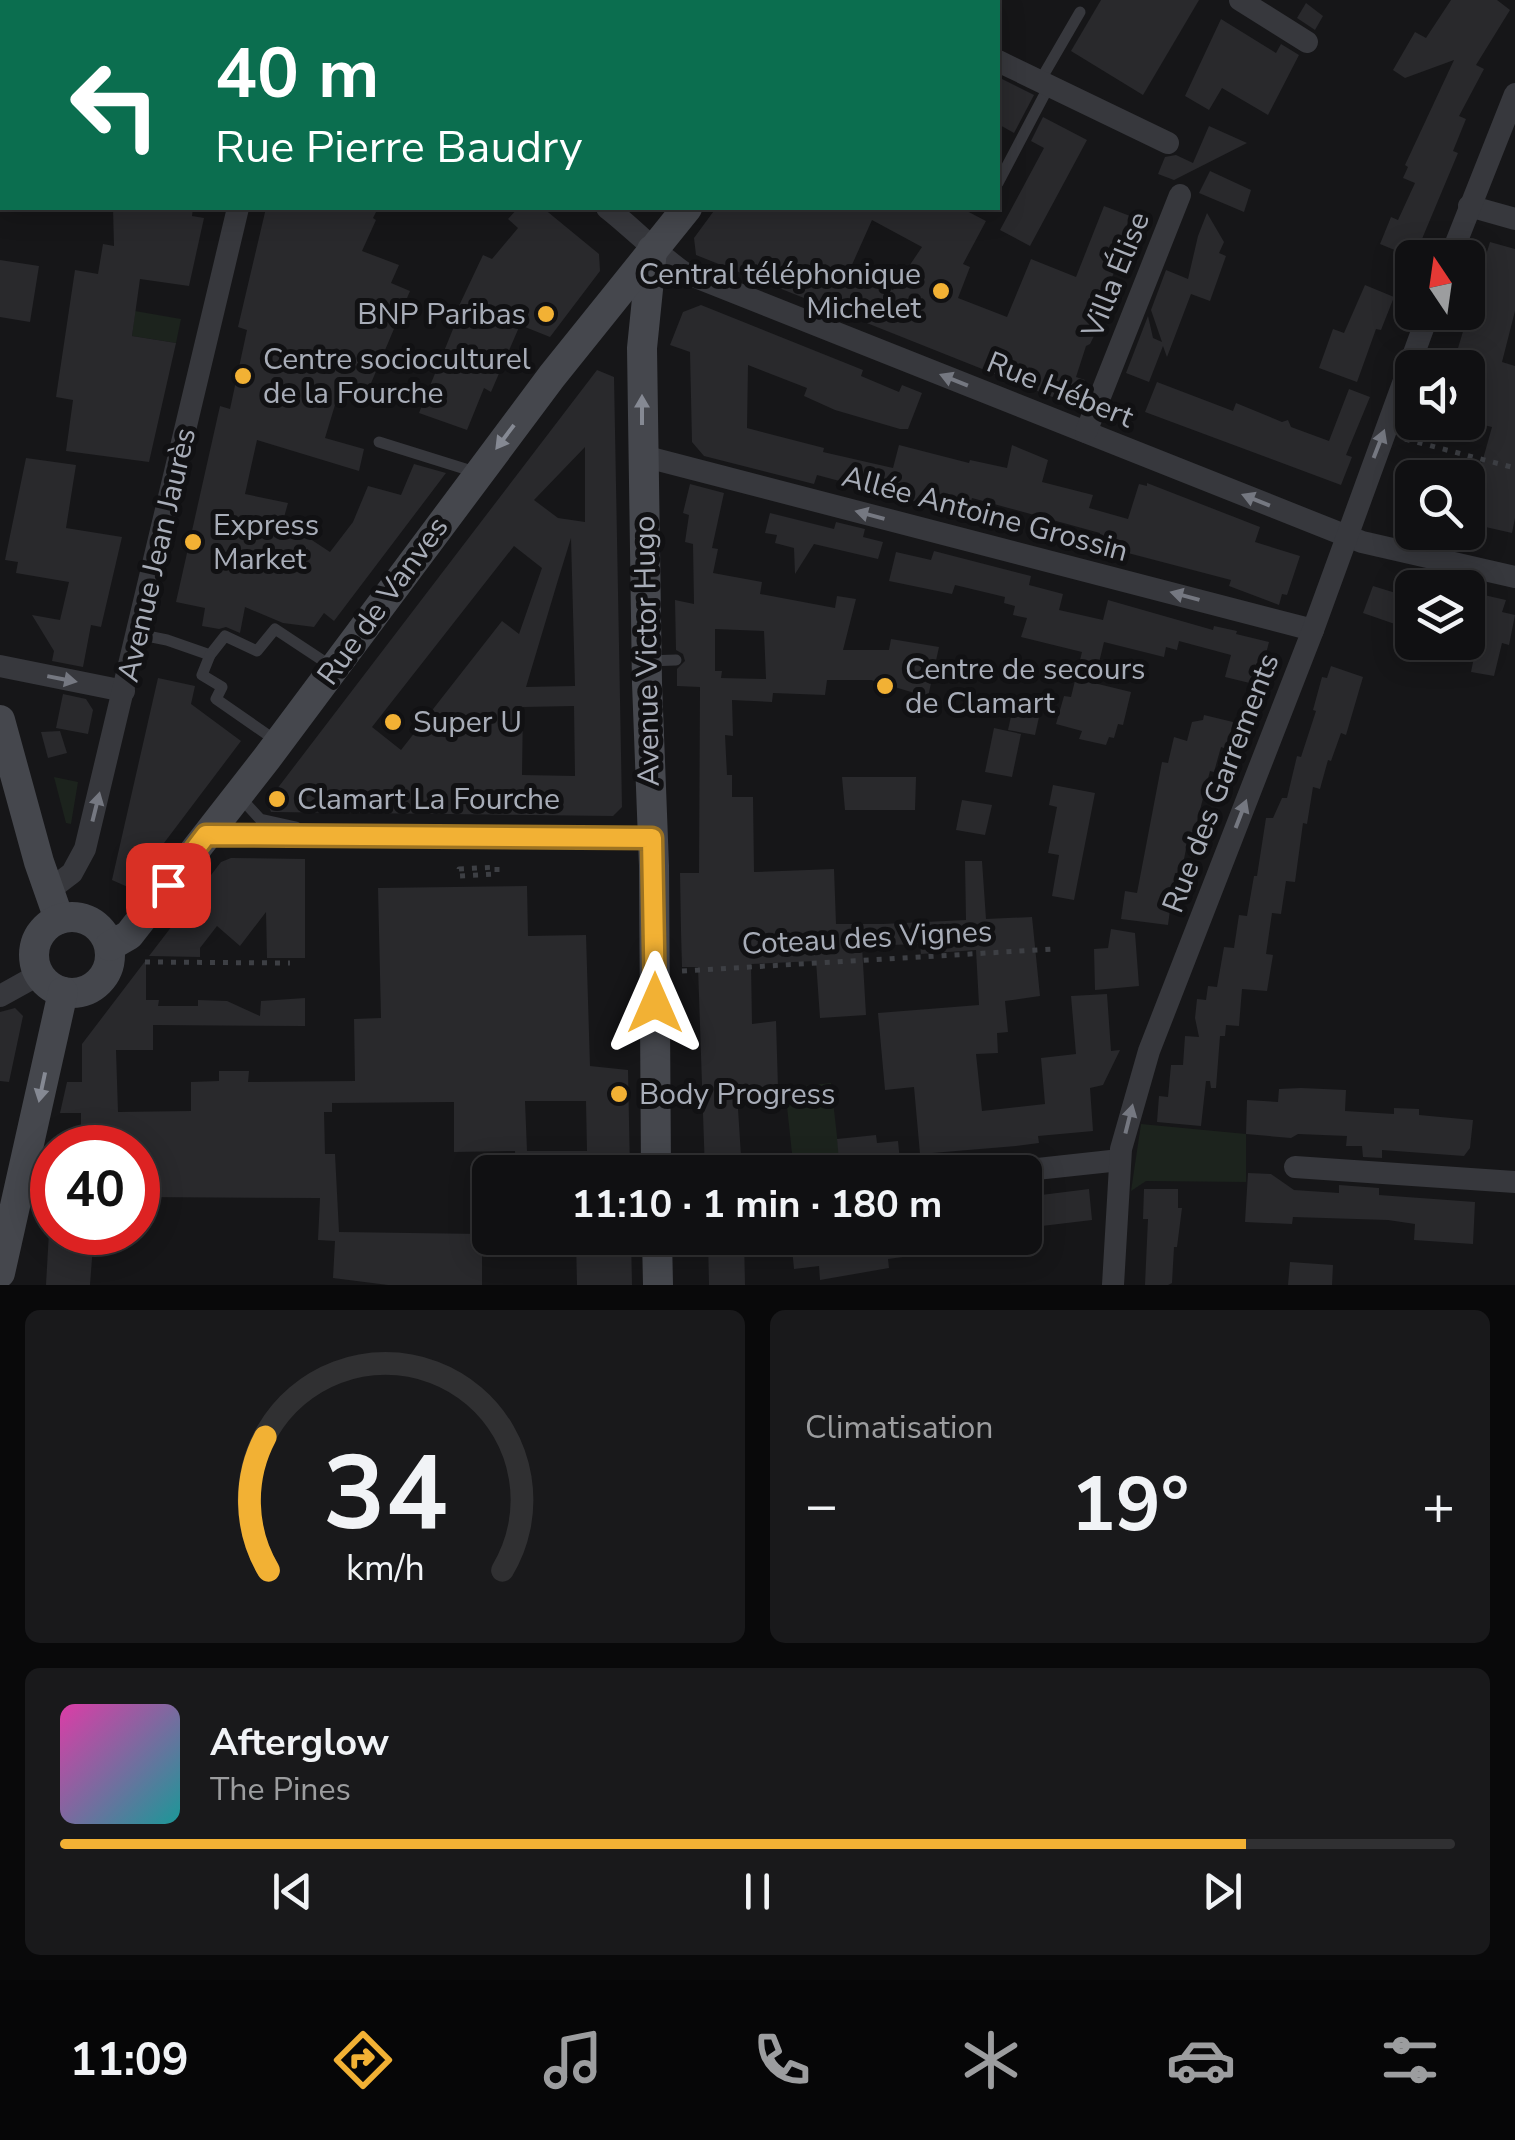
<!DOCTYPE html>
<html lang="fr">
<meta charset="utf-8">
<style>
body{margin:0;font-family:"Nunito Sans",sans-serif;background:#19191b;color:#f1f3f6;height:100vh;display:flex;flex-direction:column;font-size:38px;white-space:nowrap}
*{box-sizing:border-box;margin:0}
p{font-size:32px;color:#9c9d9f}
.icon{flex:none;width:55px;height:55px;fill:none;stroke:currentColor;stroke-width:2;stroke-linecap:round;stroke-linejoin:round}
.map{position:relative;height:1285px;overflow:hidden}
.details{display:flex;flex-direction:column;gap:25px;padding:25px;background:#09090a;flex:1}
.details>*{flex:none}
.banner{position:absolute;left:0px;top:0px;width:1000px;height:210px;box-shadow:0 5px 25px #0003,0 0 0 2px #303032;background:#0b6e4f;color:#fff;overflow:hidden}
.needle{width:65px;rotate:347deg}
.buttons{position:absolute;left:1395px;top:240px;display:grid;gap:20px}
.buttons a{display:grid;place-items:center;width:90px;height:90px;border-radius:15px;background:#101012;box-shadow:0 5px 25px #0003,0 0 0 2px #303032;font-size:50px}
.speed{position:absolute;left:30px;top:1125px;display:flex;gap:20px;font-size:50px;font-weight:700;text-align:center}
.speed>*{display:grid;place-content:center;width:130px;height:130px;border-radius:50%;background:#101012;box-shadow:0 5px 25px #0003,0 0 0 2px #303032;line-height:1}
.speed .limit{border:15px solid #d22;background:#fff;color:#111}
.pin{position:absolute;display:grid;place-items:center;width:85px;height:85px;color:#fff;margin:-42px;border-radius:20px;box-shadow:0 5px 15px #0006}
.me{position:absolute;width:110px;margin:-55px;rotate:0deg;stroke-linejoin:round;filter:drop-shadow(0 0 8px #0008)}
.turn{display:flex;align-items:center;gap:35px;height:210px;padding:0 50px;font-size:45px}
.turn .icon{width:130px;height:130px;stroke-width:2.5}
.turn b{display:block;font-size:70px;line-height:85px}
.big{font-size:75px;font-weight:700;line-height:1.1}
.details .tile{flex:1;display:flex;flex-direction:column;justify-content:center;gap:15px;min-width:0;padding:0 35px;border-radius:15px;background:#19191b}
.details .dial{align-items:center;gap:0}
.dial svg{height:260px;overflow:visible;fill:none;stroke:#303032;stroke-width:7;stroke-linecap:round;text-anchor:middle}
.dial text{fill:#f1f3f6;stroke:none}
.song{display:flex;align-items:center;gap:30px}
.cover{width:120px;height:120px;border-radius:15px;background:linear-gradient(135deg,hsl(320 70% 55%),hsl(180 70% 35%))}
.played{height:10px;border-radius:5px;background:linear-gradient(90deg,#f2b134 85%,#303032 85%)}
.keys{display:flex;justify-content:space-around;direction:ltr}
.heat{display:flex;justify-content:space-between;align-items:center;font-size:55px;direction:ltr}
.details .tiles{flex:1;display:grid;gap:25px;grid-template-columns:1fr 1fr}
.tile:last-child{grid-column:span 2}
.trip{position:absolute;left:472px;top:1155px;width:570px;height:100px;border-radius:15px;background:#101012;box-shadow:0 5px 25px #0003,0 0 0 2px #303032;font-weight:700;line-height:100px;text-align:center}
.menu{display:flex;height:160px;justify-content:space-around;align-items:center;background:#060607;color:#9c9d9f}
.menu .icon{width:70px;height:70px}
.menu .on{color:#f2b134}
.menu b{font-size:45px;color:#f1f3f6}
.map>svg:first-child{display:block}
</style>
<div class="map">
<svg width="1515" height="1285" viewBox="0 0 1515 1285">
<rect width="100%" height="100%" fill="#161618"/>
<g fill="#1c231d">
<polygon points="135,311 181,319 176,343 132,336"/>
<polygon points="54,777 78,782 71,824 66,823"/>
<polygon points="831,1083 841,1172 794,1172 785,1088"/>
<polygon points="1141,1124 1246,1134 1246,1182 1146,1181 1131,1191"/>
</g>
<g fill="#29292c" fill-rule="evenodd">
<polygon points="1101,0 1199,0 1143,95 1071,51"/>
<polygon points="1451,0 1497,0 1510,10 1476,65 1484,69 1459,116 1466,119 1453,151 1458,153 1414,258 1380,244 1391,217 1398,220 1415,183 1403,178 1408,167 1405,165 1454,60 1405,78 1393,70 1415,32 1426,38"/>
<polygon points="1306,3 1323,16 1315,30 1297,18"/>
<polygon points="1221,19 1276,53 1281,44 1299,55 1268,115 1222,88 1209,110 1185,96"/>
<polygon points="998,77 1034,95 1014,133 998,124"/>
<polygon points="1043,117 1087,140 1030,246 1000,230 1044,148 1031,141"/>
<polygon points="1209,126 1247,143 1174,180 1158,174 1165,157 1176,155 1193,163"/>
<polygon points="1210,171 1251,190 1244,212 1199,193"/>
<path d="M 1104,206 L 1130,216 L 1127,225 L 1130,235 L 1107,289 L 1112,291 L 1097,330 L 1090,344 L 1086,346 L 1076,377 L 1085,380 L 1075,406 L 696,255 L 694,238 L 716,208 L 961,208 L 986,221 L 963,264 L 970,267 L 958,298 L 1007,317 L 1031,259 L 1076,277 ZM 872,220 L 922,247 L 893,290 L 859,278 L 862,272 L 851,267 Z"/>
<polygon points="113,208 193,208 192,216 204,218 189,286 140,279 132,336 176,343 149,462 66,451 73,400 56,397 75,270 98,274 103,244 114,246"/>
<polygon points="266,208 378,208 373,218 376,220 362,251 399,265 391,283 410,291 366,395 341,385 325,438 364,449 359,471 257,440 245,494 288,503 283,521 330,552 353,522 368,486 401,495 414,464 446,473 334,621 324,613 314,627 283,623 245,607 240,633 226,627 219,629 202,626 205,608 176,602 220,406 230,409 247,330 238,327"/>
<polygon points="518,208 543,208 599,254 600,271 550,337 520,325 491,392 484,388 467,430 419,413 453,329 449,327 483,255 492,259 518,228 508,219"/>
<polygon points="1207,213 1224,242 1219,253 1226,256 1210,301 1191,294 1167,357 1163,346 1149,382 1126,373 1148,316 1153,338 1162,342 1151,310 1166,270 1188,279 1198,236"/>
<polygon points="1490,242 1515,249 1515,311 1502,362 1515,366 1515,518 1512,533 1468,523 1468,482 1476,484 1492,427 1468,421 1468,368 1452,368"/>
<polygon points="0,260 39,266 30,322 0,317"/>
<polygon points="1365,285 1394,297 1381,330 1376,329 1357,382 1319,368 1333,329 1344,333"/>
<polygon points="701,305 863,370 861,376 899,392 902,385 922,393 908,429 900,429 835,410 804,396 807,388 748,365 747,428 824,448 823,452 893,468 899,445 969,463 970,460 1007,468 1012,445 1048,460 1042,482 1093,495 1089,508 1128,519 1139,484 1147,486 1147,483 1260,527 1255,542 1300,556 1287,595 1282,594 1279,605 1229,586 1231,580 1105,547 1106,543 1098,540 1100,533 972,498 967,515 817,475 814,484 704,456 692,442 690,352 670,345 683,312"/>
<path d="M 597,370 L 614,377 L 622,807 L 613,816 L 271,812 L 267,802 ZM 585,447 L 585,522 L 558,518 L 534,500 ZM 571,538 L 575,686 L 526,687 L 558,580 ZM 514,546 L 542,568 L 519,634 L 502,621 L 401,750 L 372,727 ZM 574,706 L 575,776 L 522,775 L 523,707 Z"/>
<polygon points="1157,382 1233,411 1236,403 1282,422 1288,420 1291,427 1329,441 1349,389 1370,397 1346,455 1352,457 1341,485 1145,412"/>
<polygon points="26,458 76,465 66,528 122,537 101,627 91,625 83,667 52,661 54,651 32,615 60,620 69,582 16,573 18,562 5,560"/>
<path d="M 690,484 L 724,493 L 712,548 L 718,549 L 713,573 L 762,582 L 760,594 L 835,608 L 837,596 L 856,599 L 843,650 L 889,650 L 891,639 L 939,647 L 928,697 L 871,680 L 827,680 L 825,695 L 773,693 L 772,702 L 732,700 L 733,736 L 725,735 L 727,775 L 732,775 L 732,797 L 753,797 L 754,872 L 834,869 L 836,924 L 883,924 L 966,920 L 965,861 L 982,861 L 986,919 L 1032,917 L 1040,996 L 1005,1001 L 1008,1032 L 997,1033 L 998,1053 L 976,1054 L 982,1111 L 1045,1104 L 1041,1058 L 1076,1054 L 1071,996 L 1107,994 L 1111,1051 L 1120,1050 L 1103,1085 L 1090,1088 L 1093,1131 L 1038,1136 L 1039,1143 L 1016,1146 L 920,1154 L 914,1087 L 885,1090 L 878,1013 L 979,1005 L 976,950 L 921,954 L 920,944 L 862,946 L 866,1015 L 820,1018 L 816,961 L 751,964 L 752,1024 L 776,1021 L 778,1088 L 737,1093 L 742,1172 L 705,1172 L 698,967 L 682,967 L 681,931 L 680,873 L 699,873 L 700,687 L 677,686 L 677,669 L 685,661 L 683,654 L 676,650 L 675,600 L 694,604 L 693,544 L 685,542 L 689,515 L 683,513 ZM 715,629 L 764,631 L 766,679 L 721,678 L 722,671 L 715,671 Z"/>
<polygon points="770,513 834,529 836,522 865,529 863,537 883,542 878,559 814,544 795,574 794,548 775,543 777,535 765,533"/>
<polygon points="934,551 1031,576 1029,585 1063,594 1059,610 1103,620 1108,600 1213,630 1214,626 1237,631 1236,634 1269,642 1258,685 1225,677 1231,655 1179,641 1177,650 1166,647 1164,657 1104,642 1094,683 1131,692 1123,725 1118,724 1114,738 1109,737 1106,745 1079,739 1082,731 1056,724 1064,696 1071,697 1082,652 1021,637 1027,618 1013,615 1015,606 1004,603 1005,597 955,585 952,594 889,581 896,552 931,560"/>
<polygon points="1373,586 1412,598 1412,630 1363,613"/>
<polygon points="1475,593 1506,600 1502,612 1515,615 1509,645 1502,643 1494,676 1471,672 1478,638 1468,635 1468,605 1473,606"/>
<polygon points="1331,666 1363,677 1346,735 1341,733 1331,761 1328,760 1320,789 1313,787 1307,824 1303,823 1295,882 1286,881 1281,914 1272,913 1266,954 1273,955 1267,991 1242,989 1239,1026 1226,1025 1225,1036 1220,1036 1216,1088 1211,1088 1210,1081 1206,1081 1201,1126 1157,1122 1159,1096 1168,1097 1171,1065 1183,1065 1185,1036 1199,1037 1195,1018 1197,999 1206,1000 1208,986 1217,987 1224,947 1234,948 1239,915 1247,916 1254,876 1257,876 1266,818 1273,818 1282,798 1287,798 1297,756 1301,757 1316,711 1313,710 1322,677 1327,678"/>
<polygon points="158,678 195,686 191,704 241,741 130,888 112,880"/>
<polygon points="63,694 86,699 93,710 88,734 56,728"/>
<polygon points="1014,703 1041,708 1035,735 1008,730"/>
<polygon points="1204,715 1233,722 1227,749 1221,747 1214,772 1210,771 1191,845 1187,844 1181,874 1175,873 1168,925 1121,919 1125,891 1137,893 1162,762 1168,763 1174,737 1187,741 1192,722 1203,720"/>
<polygon points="994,728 1021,734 1012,777 985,772"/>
<polygon points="60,731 67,753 48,758 41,732"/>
<polygon points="842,777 916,777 915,810 845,810"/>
<polygon points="1053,785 1095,793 1074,900 1052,896 1059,855 1048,853 1057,807 1049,805"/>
<polygon points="962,800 992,805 985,835 956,830"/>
<polygon points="231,858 305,859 305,958 267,958 266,912 240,946 217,926 200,948 200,957 149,956 221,862"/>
<path d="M 527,886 L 528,936 L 586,935 L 590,1066 L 628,1070 L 630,1172 L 516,1172 L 515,1151 L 454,1152 L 454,1102 L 332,1103 L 332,1112 L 324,1112 L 325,1154 L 335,1154 L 339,1232 L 482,1234 L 482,1285 L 388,1285 L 333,1278 L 335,1241 L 318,1240 L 320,1198 L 138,1197 L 138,1148 L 81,1148 L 81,1113 L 60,1113 L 67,1082 L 82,1082 L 82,1044 L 146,960 L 146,1000 L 159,1000 L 158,1006 L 198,1006 L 198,1000 L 227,1001 L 260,1016 L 261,1001 L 305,998 L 305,1026 L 153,1025 L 153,1050 L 116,1050 L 118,1112 L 191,1111 L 191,1082 L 219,1081 L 219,1071 L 249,1071 L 248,1082 L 355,1081 L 354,1019 L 381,1018 L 378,888 ZM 525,1101 L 586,1101 L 587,1151 L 527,1151 Z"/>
<polygon points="1111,929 1135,933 1139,986 1095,990 1094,949 1108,948"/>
<polygon points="15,1008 23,1016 9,1082 0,1081 0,1012"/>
<polygon points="1301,1088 1346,1090 1345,1111 1394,1114 1394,1108 1419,1109 1419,1115 1473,1120 1470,1148 1464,1156 1382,1150 1382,1158 1363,1157 1362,1146 1346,1146 1347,1136 1298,1134 1291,1138 1246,1134 1247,1100 1278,1102 1279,1089"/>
<polygon points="876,1135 877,1143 898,1141 901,1171 871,1172 870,1168 840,1171 837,1139"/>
<polygon points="1248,1173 1271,1174 1294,1190 1339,1193 1339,1185 1379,1188 1379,1195 1475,1202 1473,1244 1414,1240 1415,1224 1388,1220 1293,1217 1292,1224 1245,1222"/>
<polygon points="1089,1189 1092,1220 1025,1228 1025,1206 1042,1204 1041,1195"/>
<polygon points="1144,1189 1178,1189 1178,1208 1182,1208 1177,1247 1174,1247 1172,1283 1168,1285 1145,1285 1148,1219 1143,1219"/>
<polygon points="49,1232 94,1232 90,1285 46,1285"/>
<polygon points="576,1238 631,1238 632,1285 577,1285"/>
<polygon points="708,1238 744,1238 745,1285 709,1285"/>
<polygon points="791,1238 946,1238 947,1251 888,1259 889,1268 820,1280 819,1266 794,1269"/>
<polygon points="1290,1262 1333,1265 1332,1285 1288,1285"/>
</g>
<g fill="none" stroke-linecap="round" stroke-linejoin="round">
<g stroke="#3d3f44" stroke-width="5" stroke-dasharray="5 8" stroke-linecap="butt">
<polyline points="733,0 736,2"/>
<polyline points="1405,439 1515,468"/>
<polygon points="497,867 497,874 459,876 459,869"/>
<polyline points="145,962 290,963"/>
<polyline points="682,971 1055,949"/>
</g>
<g stroke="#37383d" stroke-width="11">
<polyline points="1040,81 1080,12"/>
<polyline points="998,183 1049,86"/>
<polyline points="379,442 475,472"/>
<polyline points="137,634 167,640 210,655 225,636 257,651 275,629 334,668"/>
<polyline points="210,655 202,675 222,687 216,699 275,740"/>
<polyline points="647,661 676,660"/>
<polyline points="240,797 260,819 296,827"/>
</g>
<g stroke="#37383d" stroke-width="22">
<polyline points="346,0 350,2"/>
<polyline points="872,0 877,2"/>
<polyline points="1240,0 1307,42"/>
<polyline points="283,2 284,0"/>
<polyline points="998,61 1168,143"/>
<polyline points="1469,206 1515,219"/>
<path d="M 607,208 C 634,229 655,252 683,272 L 1362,542 L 1515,577"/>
<polyline points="1450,258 1515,94"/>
<polyline points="1086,432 1180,195"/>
<polyline points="643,456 1313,630"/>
<polyline points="0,666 124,691"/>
<polyline points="206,835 652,839"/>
<polyline points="51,889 72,873 85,849 238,208"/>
<polyline points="0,996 38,975"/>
<polyline points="1295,1167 1515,1182"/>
<polyline points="1009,1172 1120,1160"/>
<polyline points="1113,1285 1121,1149 1149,1051 1313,630 1429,312"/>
</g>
<g stroke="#45474d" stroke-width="30">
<polyline points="854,2 857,0"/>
<polyline points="652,250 642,348 647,683 654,866 656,1172"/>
<polyline points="0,720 39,862 59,919"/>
<circle cx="72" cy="955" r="38"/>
<polyline points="110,946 129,935 267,758 552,376 687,208"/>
<polyline points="657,1238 658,1285"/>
<polyline points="0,1273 63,992"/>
</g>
</g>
<defs><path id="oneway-solid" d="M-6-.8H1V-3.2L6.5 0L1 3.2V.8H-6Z" transform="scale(2.5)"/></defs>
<g fill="#757881">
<use href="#oneway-solid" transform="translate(954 380) rotate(-158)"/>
<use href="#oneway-solid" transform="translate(1379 444) rotate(-69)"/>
<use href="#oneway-solid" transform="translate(1256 500) rotate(-158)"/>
<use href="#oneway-solid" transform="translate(870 515) rotate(-165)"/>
<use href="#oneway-solid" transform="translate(1185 596) rotate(-165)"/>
<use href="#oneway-solid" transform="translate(62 679) rotate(11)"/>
<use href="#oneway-solid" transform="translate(96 807) rotate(-76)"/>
<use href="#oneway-solid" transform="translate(1241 814) rotate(-69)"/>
<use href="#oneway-solid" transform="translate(1129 1119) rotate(-76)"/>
</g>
<g fill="#858993">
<use href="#oneway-solid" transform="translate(642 410) rotate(-90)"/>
<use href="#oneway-solid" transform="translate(505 437) rotate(127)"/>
<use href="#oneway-solid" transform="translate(42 1087) rotate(102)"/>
</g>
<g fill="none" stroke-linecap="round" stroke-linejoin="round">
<g stroke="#9d7322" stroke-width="25">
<polyline id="route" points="168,885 206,835 652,838 655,1003"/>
</g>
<use href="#route" stroke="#f2b134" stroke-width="18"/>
</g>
<g fill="#f2b134" stroke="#111113" stroke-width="4">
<circle cx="941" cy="291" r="10"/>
<circle cx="546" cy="314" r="10"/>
<circle cx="243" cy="376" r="10"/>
<circle cx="193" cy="542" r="10"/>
<circle cx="885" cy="686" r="10"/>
<circle cx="393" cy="722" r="10"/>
<circle cx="277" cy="799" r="10"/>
<circle cx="619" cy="1094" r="10"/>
</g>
<g text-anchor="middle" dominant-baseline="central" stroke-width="10" stroke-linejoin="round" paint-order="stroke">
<g font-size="30" fill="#a8adb8" stroke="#111113" text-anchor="start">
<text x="921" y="274" text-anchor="end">Central téléphonique<tspan x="921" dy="34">Michelet</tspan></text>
<text x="526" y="314" text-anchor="end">BNP Paribas</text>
<text x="263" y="359">Centre socioculturel<tspan x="263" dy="34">de la Fourche</tspan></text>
<text x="213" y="525">Express<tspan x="213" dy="34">Market</tspan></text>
<text x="905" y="669">Centre de secours<tspan x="905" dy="34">de Clamart</tspan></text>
<text x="413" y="722">Super U</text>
<text x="297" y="799">Clamart La Fourche</text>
<text x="639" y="1094">Body Progress</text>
</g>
<g font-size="30" fill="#a8adb8" stroke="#111113">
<text transform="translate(1116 275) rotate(-68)">Villa Élise</text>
<text transform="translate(1060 390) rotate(22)">Rue Hébert</text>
<text transform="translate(985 514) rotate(15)">Allée Antoine Grossin</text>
<text transform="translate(157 555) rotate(-77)">Avenue Jean Jaurès</text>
<text transform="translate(383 601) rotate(-54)">Rue de Vanves</text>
<text transform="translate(647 651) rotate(-91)">Avenue Victor Hugo</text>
<text transform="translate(1221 783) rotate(-69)">Rue des Garrements</text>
<text transform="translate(867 938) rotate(-3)">Coteau des Vignes</text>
</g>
</g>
</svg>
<div class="buttons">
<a><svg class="needle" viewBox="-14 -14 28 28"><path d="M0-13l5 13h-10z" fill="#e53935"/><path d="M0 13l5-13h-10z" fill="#9c9d9f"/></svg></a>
<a><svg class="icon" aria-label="sound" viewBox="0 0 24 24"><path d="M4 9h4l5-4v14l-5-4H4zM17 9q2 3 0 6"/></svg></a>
<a><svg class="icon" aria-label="search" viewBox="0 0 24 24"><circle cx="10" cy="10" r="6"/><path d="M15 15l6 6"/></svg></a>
<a><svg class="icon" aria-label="layers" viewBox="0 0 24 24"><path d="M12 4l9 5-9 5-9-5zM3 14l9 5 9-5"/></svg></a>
</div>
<div class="speed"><div class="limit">40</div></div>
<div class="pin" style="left:168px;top:885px;background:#d93025"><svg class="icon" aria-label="arrive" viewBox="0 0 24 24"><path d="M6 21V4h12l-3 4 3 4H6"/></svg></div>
<svg class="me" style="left:655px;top:1003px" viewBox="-20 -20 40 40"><path d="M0-17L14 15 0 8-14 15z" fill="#f2b134" stroke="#fff" stroke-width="4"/></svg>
<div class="trip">11:10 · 1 min · 180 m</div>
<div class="banner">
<div class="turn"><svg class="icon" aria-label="left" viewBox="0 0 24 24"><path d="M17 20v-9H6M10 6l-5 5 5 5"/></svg><div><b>40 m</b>Rue Pierre Baudry</div></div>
</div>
</div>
<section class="details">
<div class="tiles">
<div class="tile dial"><svg viewBox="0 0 100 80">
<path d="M14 69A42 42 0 1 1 86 69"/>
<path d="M14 69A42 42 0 0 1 13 28" stroke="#f2b134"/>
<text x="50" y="56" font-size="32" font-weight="700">34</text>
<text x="50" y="72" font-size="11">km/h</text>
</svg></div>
<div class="tile"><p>Climatisation</p>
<div class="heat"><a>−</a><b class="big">19°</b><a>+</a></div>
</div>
<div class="tile">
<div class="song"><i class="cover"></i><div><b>Afterglow</b><p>The Pines</p></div></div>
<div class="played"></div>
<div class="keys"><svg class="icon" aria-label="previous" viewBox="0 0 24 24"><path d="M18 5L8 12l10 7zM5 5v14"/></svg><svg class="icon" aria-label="pause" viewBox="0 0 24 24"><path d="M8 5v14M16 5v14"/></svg><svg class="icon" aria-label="next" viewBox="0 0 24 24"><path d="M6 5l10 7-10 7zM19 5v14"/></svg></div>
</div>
</div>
</section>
<nav class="menu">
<b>11:09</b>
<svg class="icon on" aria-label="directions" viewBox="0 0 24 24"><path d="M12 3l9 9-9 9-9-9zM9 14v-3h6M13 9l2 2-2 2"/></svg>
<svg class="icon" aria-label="music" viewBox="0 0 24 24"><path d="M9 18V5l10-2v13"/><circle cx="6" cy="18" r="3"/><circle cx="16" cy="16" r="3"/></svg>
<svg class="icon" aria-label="phone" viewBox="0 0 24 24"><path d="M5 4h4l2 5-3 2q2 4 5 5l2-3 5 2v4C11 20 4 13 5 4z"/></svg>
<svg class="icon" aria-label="climate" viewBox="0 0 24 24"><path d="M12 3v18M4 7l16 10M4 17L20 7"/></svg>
<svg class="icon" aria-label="car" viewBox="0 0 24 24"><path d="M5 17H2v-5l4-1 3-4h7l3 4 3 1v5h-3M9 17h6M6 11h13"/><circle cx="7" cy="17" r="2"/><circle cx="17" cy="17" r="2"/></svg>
<svg class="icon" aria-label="filters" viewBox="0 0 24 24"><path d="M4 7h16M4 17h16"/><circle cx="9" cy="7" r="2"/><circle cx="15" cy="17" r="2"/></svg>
</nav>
